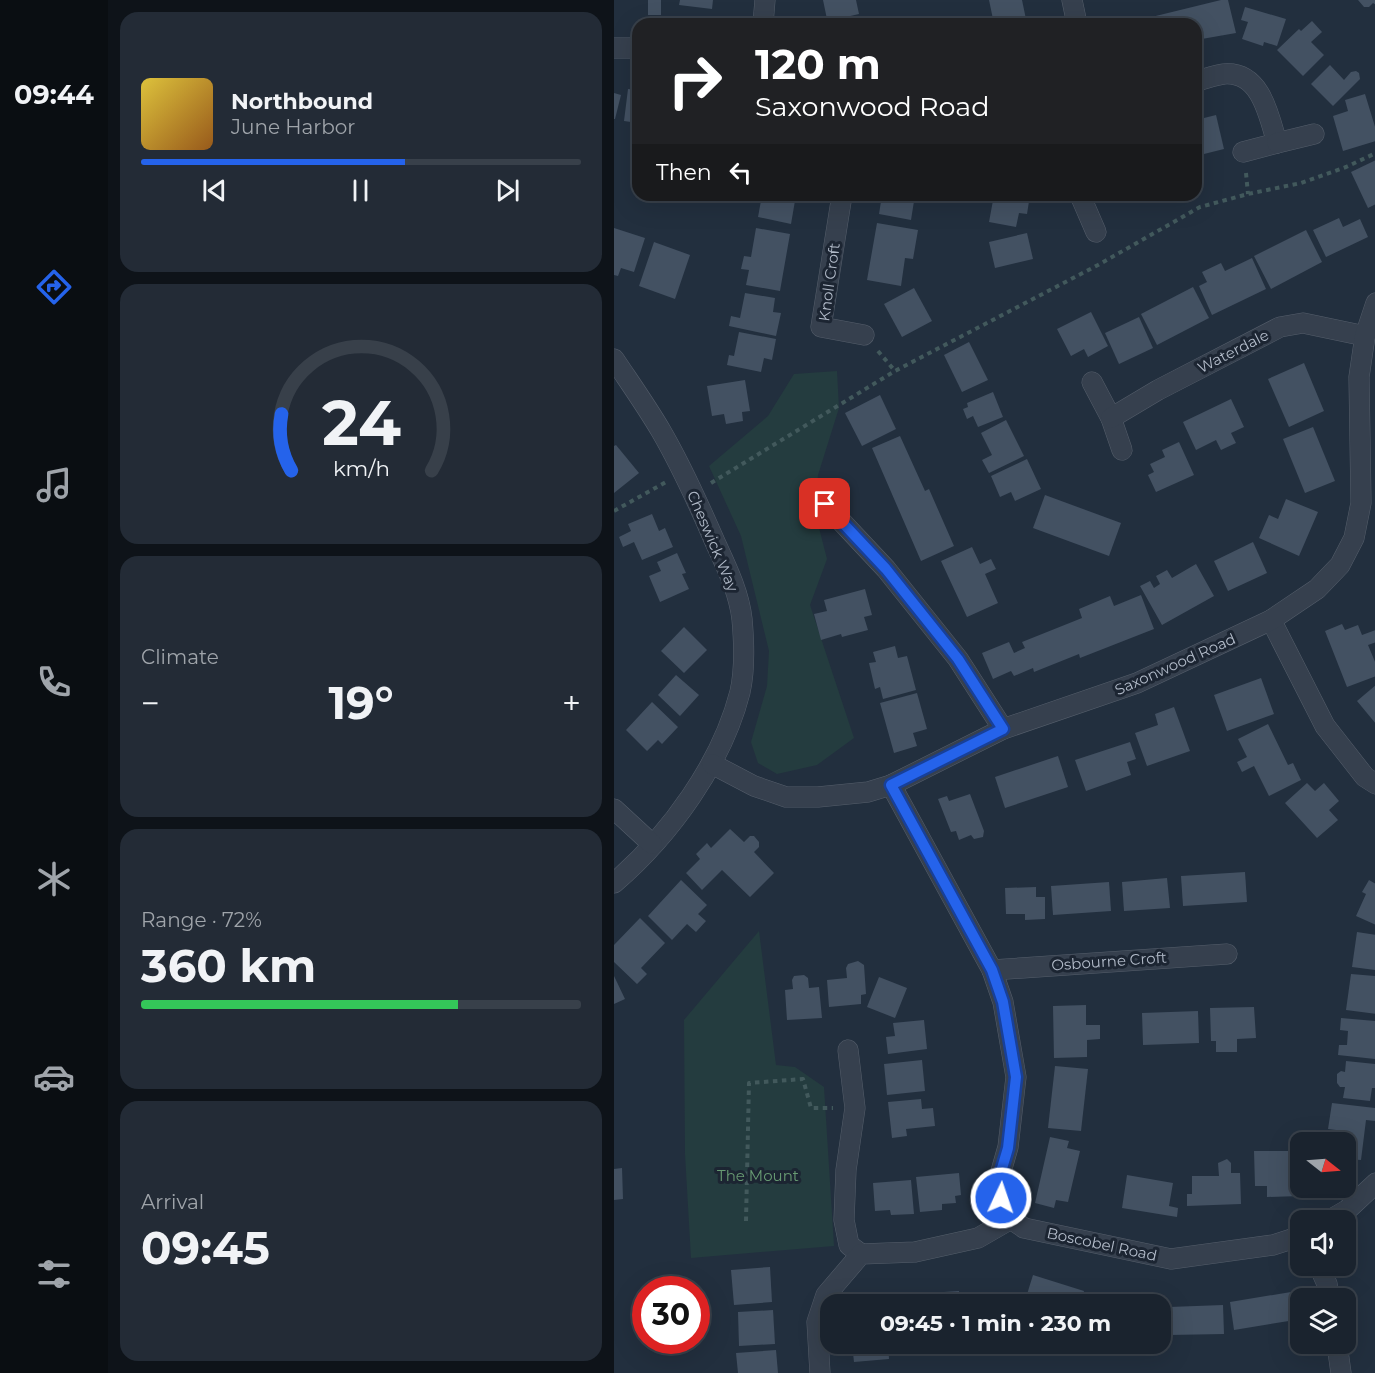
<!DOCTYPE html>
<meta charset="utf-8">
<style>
body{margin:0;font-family:Montserrat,sans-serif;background:#232b36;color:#f1f3f6;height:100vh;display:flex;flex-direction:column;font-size:22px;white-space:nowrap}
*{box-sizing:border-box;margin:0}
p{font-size:20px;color:#9fa4aa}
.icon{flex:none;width:33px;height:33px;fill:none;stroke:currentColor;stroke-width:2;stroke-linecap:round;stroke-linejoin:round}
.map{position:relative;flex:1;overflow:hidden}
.sheet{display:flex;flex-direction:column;gap:12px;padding:12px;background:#0e1319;width:506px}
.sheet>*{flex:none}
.banner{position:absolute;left:18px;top:18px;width:570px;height:183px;border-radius:18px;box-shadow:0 6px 24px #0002,0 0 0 2px #38404a;background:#202124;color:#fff;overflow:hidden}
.needle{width:39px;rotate:107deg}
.fabs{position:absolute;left:676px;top:1132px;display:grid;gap:12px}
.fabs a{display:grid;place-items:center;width:66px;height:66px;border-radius:12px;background:#1a232e;box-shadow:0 6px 24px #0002,0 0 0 2px #38404a;font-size:30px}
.speed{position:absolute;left:18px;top:1276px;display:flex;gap:12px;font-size:30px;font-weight:700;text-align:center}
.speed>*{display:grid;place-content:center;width:78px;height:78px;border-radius:50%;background:#1a232e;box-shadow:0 6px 24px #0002,0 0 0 2px #38404a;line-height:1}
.speed .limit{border:9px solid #d22;background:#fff;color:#111}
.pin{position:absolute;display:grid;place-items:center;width:51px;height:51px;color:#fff;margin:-26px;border-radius:12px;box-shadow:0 3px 9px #0006}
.me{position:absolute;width:66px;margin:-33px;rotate:3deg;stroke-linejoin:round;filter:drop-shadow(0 0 4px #0008)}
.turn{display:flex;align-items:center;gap:21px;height:126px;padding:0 24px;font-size:27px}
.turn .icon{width:78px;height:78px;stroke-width:2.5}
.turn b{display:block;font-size:42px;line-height:51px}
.then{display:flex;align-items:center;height:57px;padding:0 24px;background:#0003;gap:12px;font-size:22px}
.big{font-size:45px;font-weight:700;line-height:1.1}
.sheet .tile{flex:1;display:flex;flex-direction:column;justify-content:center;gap:9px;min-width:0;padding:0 21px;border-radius:18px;background:#232b36}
.sheet .dial{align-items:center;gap:0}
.dial svg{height:156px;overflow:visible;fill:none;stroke:#38404a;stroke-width:7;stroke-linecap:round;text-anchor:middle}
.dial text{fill:#f1f3f6;stroke:none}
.song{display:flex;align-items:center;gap:18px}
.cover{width:72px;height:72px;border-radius:9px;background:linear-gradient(135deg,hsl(50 70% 55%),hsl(30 70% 35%))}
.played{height:6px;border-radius:3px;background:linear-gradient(90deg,#2563eb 60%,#38404a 60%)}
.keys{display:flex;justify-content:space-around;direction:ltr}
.heat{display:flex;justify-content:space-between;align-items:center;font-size:33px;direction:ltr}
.charge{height:9px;border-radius:4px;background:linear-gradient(90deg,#34c759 72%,#38404a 0)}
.trip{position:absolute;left:206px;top:1294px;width:351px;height:60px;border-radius:18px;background:#1a232e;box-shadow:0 6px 24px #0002,0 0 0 2px #38404a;font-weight:700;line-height:60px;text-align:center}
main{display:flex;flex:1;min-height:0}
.menu{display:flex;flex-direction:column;width:108px;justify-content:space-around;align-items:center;background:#0a0e12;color:#9fa4aa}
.menu .icon{width:42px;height:42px}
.menu .on{color:#2563eb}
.menu b{font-size:27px;color:#f1f3f6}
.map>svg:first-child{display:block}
</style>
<main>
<nav class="menu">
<b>09:44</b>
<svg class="icon on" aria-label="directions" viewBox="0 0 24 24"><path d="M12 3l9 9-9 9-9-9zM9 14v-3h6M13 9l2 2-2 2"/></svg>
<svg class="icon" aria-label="music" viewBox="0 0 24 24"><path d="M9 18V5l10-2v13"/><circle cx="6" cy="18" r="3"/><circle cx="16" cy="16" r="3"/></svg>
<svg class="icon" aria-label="phone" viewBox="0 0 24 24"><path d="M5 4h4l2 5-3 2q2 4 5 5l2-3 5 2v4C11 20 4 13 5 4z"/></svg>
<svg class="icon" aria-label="climate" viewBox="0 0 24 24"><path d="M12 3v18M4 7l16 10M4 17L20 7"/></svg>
<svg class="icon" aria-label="car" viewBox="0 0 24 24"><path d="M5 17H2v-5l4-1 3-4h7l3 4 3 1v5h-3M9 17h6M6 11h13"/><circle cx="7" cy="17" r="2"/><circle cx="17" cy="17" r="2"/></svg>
<svg class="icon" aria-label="filters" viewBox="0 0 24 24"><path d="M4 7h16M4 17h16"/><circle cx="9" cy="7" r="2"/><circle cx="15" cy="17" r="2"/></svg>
</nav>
<section class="sheet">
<div class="tile">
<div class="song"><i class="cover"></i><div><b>Northbound</b><p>June Harbor</p></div></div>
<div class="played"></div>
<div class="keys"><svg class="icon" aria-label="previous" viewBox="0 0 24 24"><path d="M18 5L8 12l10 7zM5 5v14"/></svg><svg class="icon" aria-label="pause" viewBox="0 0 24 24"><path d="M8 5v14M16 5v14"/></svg><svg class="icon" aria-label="next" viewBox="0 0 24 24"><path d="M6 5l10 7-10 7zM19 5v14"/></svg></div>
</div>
<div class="tile dial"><svg viewBox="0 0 100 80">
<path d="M14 69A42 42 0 1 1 86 69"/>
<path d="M14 69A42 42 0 0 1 9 40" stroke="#2563eb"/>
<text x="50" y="56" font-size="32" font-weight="700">24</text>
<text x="50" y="72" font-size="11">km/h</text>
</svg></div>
<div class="tile"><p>Climate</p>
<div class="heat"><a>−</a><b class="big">19°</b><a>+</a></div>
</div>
<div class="tile"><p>Range · 72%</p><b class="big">360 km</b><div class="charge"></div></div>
<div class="tile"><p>Arrival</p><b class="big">09:45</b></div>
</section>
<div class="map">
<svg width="762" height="1373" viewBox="0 0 762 1373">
<rect width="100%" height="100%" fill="#222f3e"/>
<g fill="#243c3f">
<polygon points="223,371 225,408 204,475 202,516 213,559 196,605 240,738 203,765 163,774 144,763 137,742 153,686 155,651 127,536 95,466 154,416 180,374"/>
<polygon points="145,931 162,1065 181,1067 210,1087 220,1246 77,1258 71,1154 70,1020"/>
</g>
<g fill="#435162">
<rect x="34" y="0" width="13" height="15"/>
<polygon points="66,0 99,0 98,9 65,5"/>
<polygon points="209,0 242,0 245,14 232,17 234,24 214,24"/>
<polygon points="375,0 408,0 413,24 380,24"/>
<polygon points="607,0 614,0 622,33 582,40 582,24 509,24"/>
<polygon points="744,0 762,0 762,5 759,3 755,7 750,7"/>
<polygon points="631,7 672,19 663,46 650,42 649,46 628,39 634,22 627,20"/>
<polygon points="698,21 708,32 697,42 710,55 689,76 663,50 685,29 687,31"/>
<polygon points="716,65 730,80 737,72 742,71 745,73 746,79 719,106 697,84"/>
<polygon points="14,89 24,90 24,123 10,121"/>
<polygon points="0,93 7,95 1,119 0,119"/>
<polygon points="751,94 762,130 762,141 729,151 719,116 734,111 731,100"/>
<polygon points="602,115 610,149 582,156 582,120"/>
<polygon points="762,160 762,204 754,208 737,172"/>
<polygon points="148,195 182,195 177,224 144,217"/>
<polygon points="268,195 301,195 297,220 265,214"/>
<polygon points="380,195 416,195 413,214 405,213 402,227 375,222"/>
<polygon points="725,218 729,227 746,219 754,237 712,257 699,230"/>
<polygon points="263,223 304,230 299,259 291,258 287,286 253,280"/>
<polygon points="0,228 31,238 20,272 7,268 4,276 0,275"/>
<polygon points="142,228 176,234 166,291 132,285 135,270 127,269 130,256 137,257"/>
<polygon points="692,230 708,262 657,289 640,256"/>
<polygon points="413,233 419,259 381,268 375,242"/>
<polygon points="40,242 76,255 61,299 25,286"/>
<polygon points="638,258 652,289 598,315 585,286 593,282 588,272 607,263 611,271"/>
<polygon points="579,287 595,318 543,345 527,314"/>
<polygon points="300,288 318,321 288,337 270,304"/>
<polygon points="131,293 161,298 159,312 167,313 162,336 115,326 117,316 126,318"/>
<polygon points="477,312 494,346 474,357 470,349 457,356 443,329"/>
<polygon points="525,317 539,348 505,364 491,333"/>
<polygon points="125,332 162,339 158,360 150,358 147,372 113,365 115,355 120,356"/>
<polygon points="355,342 374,380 348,392 330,355"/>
<polygon points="690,363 710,411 675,427 654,379"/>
<polygon points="131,380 136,411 128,412 129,421 112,424 110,414 98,416 93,386"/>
<polygon points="379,392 389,417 364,427 359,416 353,419 349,409 354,407 353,403"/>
<polygon points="266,395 282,429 248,446 231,413"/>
<polygon points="617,399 630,427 617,433 622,443 607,450 602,440 582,450 569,422"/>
<polygon points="392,420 410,456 375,473 368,460 378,455 367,433"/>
<polygon points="699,427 721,481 691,493 669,439"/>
<polygon points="286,436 311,491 315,489 340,546 307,561 258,448"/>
<polygon points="565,442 580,475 542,492 534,475 540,472 536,464 551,457 548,450"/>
<polygon points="2,445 25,473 0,493 0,446"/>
<polygon points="413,459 427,489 401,501 397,492 386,497 377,476"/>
<polygon points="431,495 507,523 495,556 419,528"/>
<polygon points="672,499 704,512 685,556 645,538 655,515 664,519"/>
<polygon points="38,514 45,531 51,528 59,547 28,560 20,542 9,547 5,537 17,531 14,524"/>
<polygon points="639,542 653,573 614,591 600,561"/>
<polygon points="358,547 366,564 377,559 382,569 371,574 384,603 353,617 327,561"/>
<polygon points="63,553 72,573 68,574 75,589 46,602 35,576 47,571 43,562"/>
<polygon points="582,564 600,596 548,625 526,586 536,581 540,588 546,584 542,576 553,570 558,578"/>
<polygon points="251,589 258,615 250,617 254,630 228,637 227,634 207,640 200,614 213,611 210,600"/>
<polygon points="527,595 540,629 466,658 465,654 420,672 419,668 400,676 397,671 379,679 368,653 395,642 400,653 411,648 408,642 468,618 465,609 496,596 500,606"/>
<polygon points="728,624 731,630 744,625 748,635 762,630 762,642 754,645 762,664 762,676 733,687 711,631"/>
<polygon points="70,627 93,650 70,673 47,651"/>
<polygon points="281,646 284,658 293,656 302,690 269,699 266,687 261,689 255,663 262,662 259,652"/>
<polygon points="62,675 85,695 66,716 44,695"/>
<polygon points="647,678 660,714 613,731 600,695"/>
<polygon points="762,685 762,724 743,701"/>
<polygon points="303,693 313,729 299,733 303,746 280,753 266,703"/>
<polygon points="38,702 64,727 48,744 44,740 33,751 12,730"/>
<polygon points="560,707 576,751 533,766 521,733 544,725 541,714"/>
<polygon points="654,724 674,765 679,763 687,780 655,796 640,766 628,772 623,762 633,757 624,739"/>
<polygon points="516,742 522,759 513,762 517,775 472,791 461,760"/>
<polygon points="444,756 454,787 391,808 381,777"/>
<polygon points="693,783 701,791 710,783 725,801 715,810 724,820 703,838 671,803"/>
<polygon points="356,794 370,831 369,837 360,839 357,835 345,840 342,831 337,832 324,799 333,796 335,801"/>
<polygon points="116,829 130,842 136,836 140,836 145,842 145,847 140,852 160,873 136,897 108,870 88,890 72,873 86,859 82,854 93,843 97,848"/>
<polygon points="631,872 633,902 569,906 567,876"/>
<polygon points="553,878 556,908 510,911 508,882"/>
<polygon points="67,880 93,905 84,914 92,921 82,932 73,924 58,940 34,916"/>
<polygon points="755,880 762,884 762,925 742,916 752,894 748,892"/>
<polygon points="495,882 497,911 439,915 437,886"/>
<polygon points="422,887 422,897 431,897 431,919 411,920 411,914 392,914 391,888"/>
<polygon points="26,918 51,943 27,968 33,974 23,984 0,962 0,945"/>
<polygon points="743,932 762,935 762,970 738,967"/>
<polygon points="244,961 250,965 252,994 247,995 247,1004 215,1007 213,980 233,978 232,968 234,964"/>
<polygon points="737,974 762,976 762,1014 732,1010"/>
<polygon points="190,975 194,978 195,988 205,987 208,1018 173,1020 171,990 179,989 178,980 180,976"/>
<polygon points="0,976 11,999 0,1004"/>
<polygon points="265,977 293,988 281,1018 253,1007"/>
<polygon points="472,1005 472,1025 486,1025 486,1039 473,1040 473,1057 440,1058 439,1006"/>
<polygon points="640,1007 642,1038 623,1039 623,1052 602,1052 602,1041 597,1041 596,1008"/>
<polygon points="584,1011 585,1043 529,1045 528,1013"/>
<polygon points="727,1018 762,1021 762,1059 724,1055 725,1045 733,1045 734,1031 726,1030"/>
<polygon points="310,1020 313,1049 274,1054 272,1037 281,1036 279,1023"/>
<polygon points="308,1060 311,1091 273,1095 270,1064"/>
<polygon points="732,1061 762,1064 762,1088 758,1088 756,1101 729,1098 731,1087 726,1087 723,1083 723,1074 727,1071 731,1072"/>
<polygon points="441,1066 474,1069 467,1131 434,1128"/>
<polygon points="307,1099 308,1109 319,1108 321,1126 292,1129 293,1136 278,1138 274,1102"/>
<polygon points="718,1103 762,1108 762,1121 752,1120 747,1160 732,1159 732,1143 720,1143 722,1130 714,1129"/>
<polygon points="436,1137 455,1141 453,1148 466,1151 454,1202 442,1200 440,1208 421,1203"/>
<polygon points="640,1151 674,1151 674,1174 685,1174 686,1196 653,1197 653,1186 641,1186"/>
<polygon points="613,1159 617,1163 617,1173 626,1173 627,1204 573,1206 573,1194 578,1194 578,1176 605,1176 604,1163"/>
<polygon points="8,1168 9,1199 0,1200 0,1169"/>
<polygon points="345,1173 347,1195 341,1196 342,1203 328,1204 328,1210 306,1212 302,1177"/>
<polygon points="513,1175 559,1183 555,1206 564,1208 563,1217 508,1208"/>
<polygon points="297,1180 300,1214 277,1215 276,1210 261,1211 259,1183"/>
<polygon points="156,1267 158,1302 120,1305 117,1270"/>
<polygon points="419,1275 470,1291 466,1305 410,1304"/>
<polygon points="345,1291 345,1305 299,1305 299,1294"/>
<polygon points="484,1292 533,1304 533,1305 481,1305"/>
<polygon points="677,1292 681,1320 620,1330 616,1302"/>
<polygon points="269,1295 270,1305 242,1305 241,1298"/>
<polygon points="609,1305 610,1334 555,1335 555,1307"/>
<polygon points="159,1310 161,1344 125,1346 124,1312"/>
<polygon points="238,1344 274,1344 275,1359 240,1362"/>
<polygon points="162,1350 164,1373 124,1373 122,1353"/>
</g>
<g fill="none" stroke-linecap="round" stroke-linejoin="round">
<g stroke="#555e6b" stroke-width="21">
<g id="minor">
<polyline points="458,0 463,24"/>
<polyline points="149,24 151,0"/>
<polyline points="0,48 24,48"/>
<path d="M 582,81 C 591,79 601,75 610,74 C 647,71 655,116 663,143 L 629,152"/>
<polyline points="663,143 700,134"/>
<polyline points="228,195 207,327 250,335"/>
<polyline points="466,195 482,232"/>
<path d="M 0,359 C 16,383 33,407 47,431 C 68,467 85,505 101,542 C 112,566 125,592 128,619 C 130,641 131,670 126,692 C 108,763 56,835 0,883"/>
<polyline points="478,382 497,418 508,450"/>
<polyline points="497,418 544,390 666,327 689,323 751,336"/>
<polyline points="211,504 272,569 344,659 389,729"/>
<polyline points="657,620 711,726 751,777 762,784"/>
<polyline points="98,764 140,786 172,797 204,797 254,792 277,785 389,729 523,683 657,620 703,589 726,565 740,538 747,503 745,377 751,336 762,303"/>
<polyline points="277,785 378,970 389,1002 402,1077 394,1147 384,1182 387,1198 397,1219 410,1228 557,1259 659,1245 687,1236"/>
<polyline points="0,809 38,844"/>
<polyline points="378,970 613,954"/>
<polyline points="234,1050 241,1108 232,1170 230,1220 235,1245 247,1254"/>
<polyline points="714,1221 733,1210 762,1183"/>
<polyline points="705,1266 713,1284 716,1299"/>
<polyline points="723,1344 727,1373"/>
<polyline points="206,1373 203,1322 212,1295 247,1254 301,1252 364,1238 397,1219"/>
</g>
</g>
<g stroke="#42595c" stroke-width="4" stroke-dasharray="4.5 4.5" stroke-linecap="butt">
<polyline points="632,173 634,194"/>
<polyline points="264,351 281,371"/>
<polyline points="97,483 281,371 484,265 586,207 634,194 687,183 732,167 762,153"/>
<polyline points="0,511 52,482"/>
<polyline points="132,1221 135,1083 189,1079 197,1108 219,1108"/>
</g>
<use href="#minor" stroke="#36404e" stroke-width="20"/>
</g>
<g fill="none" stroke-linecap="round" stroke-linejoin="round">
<g stroke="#184099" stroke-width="15">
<polyline id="route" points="211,504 272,569 344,659 389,729 277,785 378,970 389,1002 402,1077 394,1148 384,1182 387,1198"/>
</g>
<use href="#route" stroke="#2563eb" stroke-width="10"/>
</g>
<g text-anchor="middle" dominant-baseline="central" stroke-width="6" stroke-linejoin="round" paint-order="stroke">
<g font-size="15" fill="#b2bbc9" stroke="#1c2532">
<text transform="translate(215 282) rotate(-82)">Knoll Croft</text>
<text transform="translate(619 351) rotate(-27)">Waterdale</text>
<text transform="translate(99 541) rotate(67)">Cheswick Way</text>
<text transform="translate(561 664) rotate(-24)">Saxonwood Road</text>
<text transform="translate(495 961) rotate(-4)">Osbourne Croft</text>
<text transform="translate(488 1244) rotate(12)">Boscobel Road</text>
</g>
<g font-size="15" fill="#689b73" stroke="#1c2532">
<text x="144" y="1175">The Mount</text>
</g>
</g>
</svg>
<div class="fabs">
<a><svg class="needle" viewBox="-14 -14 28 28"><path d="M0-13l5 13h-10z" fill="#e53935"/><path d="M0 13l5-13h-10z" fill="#9fa4aa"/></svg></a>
<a><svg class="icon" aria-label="sound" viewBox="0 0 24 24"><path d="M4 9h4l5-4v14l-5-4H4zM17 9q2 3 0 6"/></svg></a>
<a><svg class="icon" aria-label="layers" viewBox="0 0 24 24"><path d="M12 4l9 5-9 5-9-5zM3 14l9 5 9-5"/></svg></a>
</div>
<div class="speed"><div class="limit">30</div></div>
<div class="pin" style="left:211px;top:504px;background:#d93025"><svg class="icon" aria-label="arrive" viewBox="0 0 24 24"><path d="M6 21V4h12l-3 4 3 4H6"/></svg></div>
<svg class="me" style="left:387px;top:1198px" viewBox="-20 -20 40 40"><circle r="17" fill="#2563eb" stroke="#fff" stroke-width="3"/><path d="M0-11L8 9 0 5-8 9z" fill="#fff"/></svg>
<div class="trip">09:45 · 1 min · 230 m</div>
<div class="banner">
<div class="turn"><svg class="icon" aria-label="right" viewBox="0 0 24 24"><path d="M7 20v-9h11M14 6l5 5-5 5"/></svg><div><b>120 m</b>Saxonwood Road</div></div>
<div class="then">Then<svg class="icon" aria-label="left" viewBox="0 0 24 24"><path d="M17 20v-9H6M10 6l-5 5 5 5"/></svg></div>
</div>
</div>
</main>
